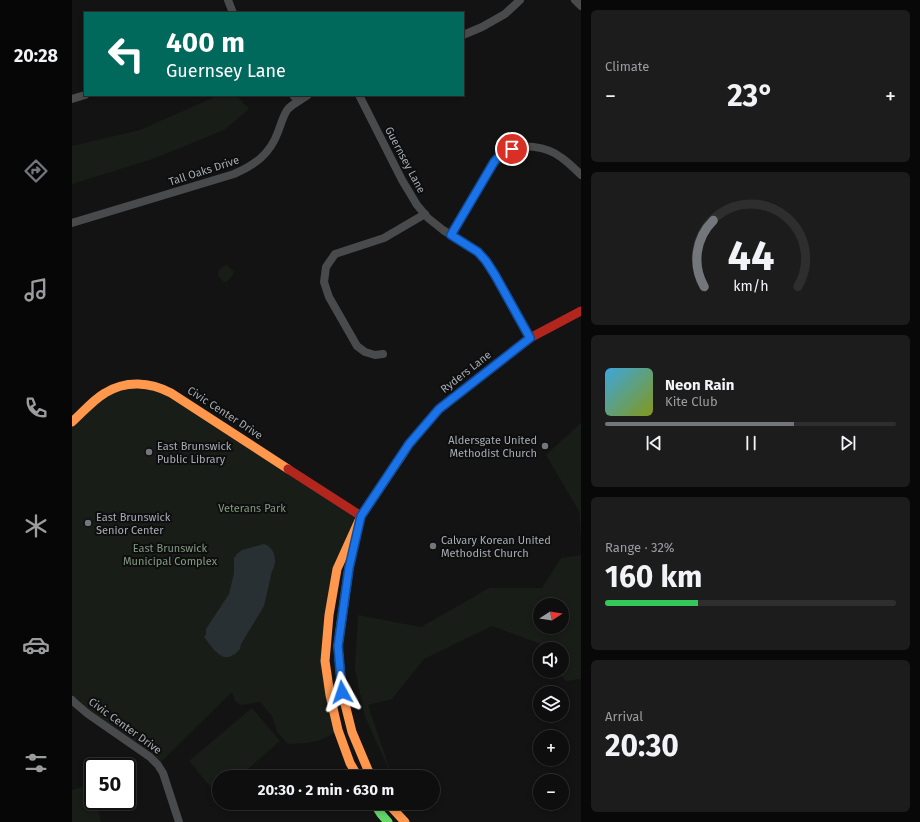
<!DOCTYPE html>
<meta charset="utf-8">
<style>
body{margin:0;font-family:"Fira Sans",sans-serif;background:#1c1c1d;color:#f1f3f6;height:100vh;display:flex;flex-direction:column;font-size:15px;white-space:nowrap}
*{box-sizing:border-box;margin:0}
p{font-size:13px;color:#9b9c9e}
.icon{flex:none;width:22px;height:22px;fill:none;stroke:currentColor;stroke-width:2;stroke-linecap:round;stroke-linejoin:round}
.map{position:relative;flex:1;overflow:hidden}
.drawer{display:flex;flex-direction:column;gap:10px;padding:10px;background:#080808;width:339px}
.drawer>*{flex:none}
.hud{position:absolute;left:12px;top:12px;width:380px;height:84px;border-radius:0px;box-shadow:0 2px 6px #0003,0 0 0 1px #2e2e2f;background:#00695c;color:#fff;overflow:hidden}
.needle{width:26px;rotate:78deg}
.fabs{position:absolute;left:461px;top:598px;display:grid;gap:8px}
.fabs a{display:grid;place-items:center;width:36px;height:36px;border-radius:50%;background:#0e0e0f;box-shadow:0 2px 6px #0003,0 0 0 1px #2e2e2f;font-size:20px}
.speed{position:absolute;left:12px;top:758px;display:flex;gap:8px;font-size:20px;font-weight:700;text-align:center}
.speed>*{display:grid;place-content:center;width:52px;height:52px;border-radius:50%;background:#0e0e0f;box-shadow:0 2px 6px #0003,0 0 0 1px #2e2e2f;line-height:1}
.speed .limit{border:2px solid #111;border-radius:6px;background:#fff;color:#111}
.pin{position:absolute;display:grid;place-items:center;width:34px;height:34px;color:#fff;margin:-17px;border:2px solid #fff;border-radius:50%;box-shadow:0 1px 4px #0007}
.me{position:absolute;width:44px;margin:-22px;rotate:355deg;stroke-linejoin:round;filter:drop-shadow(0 0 3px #0008)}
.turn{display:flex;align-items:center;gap:14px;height:84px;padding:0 16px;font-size:18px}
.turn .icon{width:52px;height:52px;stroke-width:2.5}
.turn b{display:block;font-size:28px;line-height:34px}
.big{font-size:30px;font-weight:700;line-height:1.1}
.drawer .tile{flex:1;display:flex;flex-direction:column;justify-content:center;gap:6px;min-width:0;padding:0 14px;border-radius:6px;background:#1c1c1d}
.drawer .dial{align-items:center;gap:0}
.dial svg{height:104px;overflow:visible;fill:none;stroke:#2e2e2f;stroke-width:7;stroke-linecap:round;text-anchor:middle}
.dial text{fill:#f1f3f6;stroke:none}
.song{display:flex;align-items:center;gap:12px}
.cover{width:48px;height:48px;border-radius:6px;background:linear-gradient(135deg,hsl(200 70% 55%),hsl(70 70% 35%))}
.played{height:4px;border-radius:2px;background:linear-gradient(90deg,#73767b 65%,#2e2e2f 65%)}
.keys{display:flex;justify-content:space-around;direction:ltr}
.heat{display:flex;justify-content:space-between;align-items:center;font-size:22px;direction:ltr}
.charge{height:6px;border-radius:3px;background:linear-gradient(90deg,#34c759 32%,#2e2e2f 0)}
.trip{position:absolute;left:140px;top:770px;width:228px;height:40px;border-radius:20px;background:#0e0e0f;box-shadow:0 2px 6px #0003,0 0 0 1px #2e2e2f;font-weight:700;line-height:40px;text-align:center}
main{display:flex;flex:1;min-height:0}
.tabs{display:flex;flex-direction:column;width:72px;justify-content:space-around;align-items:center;background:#060606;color:#9b9c9e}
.tabs .icon{width:28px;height:28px}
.tabs .active{color:#73767b}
.tabs b{font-size:18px;color:#f1f3f6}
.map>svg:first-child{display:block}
</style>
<main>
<nav class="tabs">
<b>20:28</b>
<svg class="icon active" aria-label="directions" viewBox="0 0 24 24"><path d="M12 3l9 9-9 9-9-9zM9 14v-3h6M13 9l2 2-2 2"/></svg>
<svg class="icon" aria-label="music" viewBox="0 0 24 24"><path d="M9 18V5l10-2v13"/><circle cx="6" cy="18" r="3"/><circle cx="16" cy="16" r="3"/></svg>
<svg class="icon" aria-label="phone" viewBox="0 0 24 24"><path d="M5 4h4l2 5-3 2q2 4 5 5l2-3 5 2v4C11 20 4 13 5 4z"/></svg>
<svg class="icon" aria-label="climate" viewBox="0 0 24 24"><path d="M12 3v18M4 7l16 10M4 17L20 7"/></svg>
<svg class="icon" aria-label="car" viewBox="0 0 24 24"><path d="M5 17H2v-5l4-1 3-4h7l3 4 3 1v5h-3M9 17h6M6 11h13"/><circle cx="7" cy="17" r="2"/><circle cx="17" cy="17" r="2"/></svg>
<svg class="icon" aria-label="filters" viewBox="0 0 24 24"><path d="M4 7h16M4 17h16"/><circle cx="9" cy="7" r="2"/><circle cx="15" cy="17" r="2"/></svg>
</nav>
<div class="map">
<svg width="509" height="822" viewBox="0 0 509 822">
<rect width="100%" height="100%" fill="#131314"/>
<g fill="#181d18" fill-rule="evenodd">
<polygon points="147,95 164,95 177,109 152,130 78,160 0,184 0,146 68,130"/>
<path d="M 155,265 L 157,267 L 162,271 C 162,275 158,278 155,282 L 152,282 C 142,275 146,268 155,265 Z"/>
<path d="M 74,383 L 289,516 L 265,569 L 253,661 L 266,730 C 250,743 236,743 216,744 L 205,732 L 200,716 L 188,702 L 169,705 L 163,701 L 160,692 L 86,765 L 0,700 L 0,422 L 26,398 Z"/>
<polygon points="509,423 509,539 507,511 474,455"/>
<path d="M 509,555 L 509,679 L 493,681 L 487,671 L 490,671 L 490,649 L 473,649 L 469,644 L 420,626 L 352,659 L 320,699 L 296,705 L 320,776 L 293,717 L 283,669 L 286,615 L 349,627 L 417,588 L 470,588 L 489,558 ZM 468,605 L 490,605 L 490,627 L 468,627 Z"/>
<polygon points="180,708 208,741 175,770 168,769 158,777 147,777 147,786 142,791 117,761"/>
<polygon points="13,786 27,812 29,822 0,822 0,790"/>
</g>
<path fill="#293033" d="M 192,544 C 203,547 206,562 200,571 L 192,606 L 175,634 L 169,644 L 168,649 L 163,654 L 157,657 L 152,657 L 148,655 L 142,650 L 132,637 L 134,634 L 134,629 L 157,594 L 162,573 L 162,558 L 165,554 L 170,550 Z"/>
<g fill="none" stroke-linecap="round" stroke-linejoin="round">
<g stroke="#484a4c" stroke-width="8">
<polyline points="156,0 161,13"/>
<polyline points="503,0 509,6"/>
<polyline points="391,35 410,27 433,14 448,0"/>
<polyline points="221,95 226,101"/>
<polyline points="287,95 330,180 345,205 356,218 371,230 406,252 414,261 423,275 458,338"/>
<polyline points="0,99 13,95"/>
<path d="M 0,223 L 162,174 C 183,165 198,154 206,132 C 208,127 212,113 216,109 C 220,104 231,99 236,95"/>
<path d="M 379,235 L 422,162 C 425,159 428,155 431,153 C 448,142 475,146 490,158 C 497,163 503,169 509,175"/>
<polyline points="311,354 303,355 293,352 285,346 257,297 252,282 254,267 263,254 312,238 353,214"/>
<polyline points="0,700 3,703 16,714 78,757 86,765 91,773 107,822"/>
</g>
<polyline stroke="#63d668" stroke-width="9" points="302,803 309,814 316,822"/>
<g stroke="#ff974d" stroke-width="9">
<path d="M 0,422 C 11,412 21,400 33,393 C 54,380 78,382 99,393 L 216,469"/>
<polyline points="282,544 277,568 266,646 270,692 280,732 296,770 301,777"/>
<polyline points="286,777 278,763 266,730 258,695 253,661 257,615 265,569 289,516 332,452"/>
<polyline points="317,803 321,809 333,822"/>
</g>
<g stroke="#b3261e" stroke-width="9">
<polyline points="332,452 337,444 367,409 458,338 509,311"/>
<polyline points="216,469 289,516"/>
</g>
</g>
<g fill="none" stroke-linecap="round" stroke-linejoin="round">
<g stroke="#114b97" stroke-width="10">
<polyline id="route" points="270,692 266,646 277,568 289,516 337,444 367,409 458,338 423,275 414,261 406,252 379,235 422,162 430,153 440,149"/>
</g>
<use href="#route" stroke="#1a73e8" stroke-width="7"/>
</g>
<g fill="#73767b" stroke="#0e0e0f" stroke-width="1.5">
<circle cx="473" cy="446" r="4"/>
<circle cx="77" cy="452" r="4"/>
<circle cx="16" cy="523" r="4"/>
<circle cx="361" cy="546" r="4"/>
</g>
<g text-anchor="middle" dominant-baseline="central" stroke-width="4" stroke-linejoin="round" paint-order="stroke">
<g font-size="11" fill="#a6acb3" stroke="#0e0e0f">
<text transform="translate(333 160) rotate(62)">Guernsey Lane</text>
<text transform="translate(132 171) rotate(-18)">Tall Oaks Drive</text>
<text transform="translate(394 372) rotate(-38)">Ryders Lane</text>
<text transform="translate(153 413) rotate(33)">Civic Center Drive</text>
<text transform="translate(53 726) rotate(36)">Civic Center Drive</text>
</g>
<g font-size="11" fill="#a6acb3" stroke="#0e0e0f" text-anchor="start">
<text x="465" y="440" text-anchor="end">Aldersgate United<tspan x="465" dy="13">Methodist Church</tspan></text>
<text x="85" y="446">East Brunswick<tspan x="85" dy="13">Public Library</tspan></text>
<text x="24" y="517">East Brunswick<tspan x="24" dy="13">Senior Center</tspan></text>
<text x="369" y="540">Calvary Korean United<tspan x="369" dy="13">Methodist Church</tspan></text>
</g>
<g font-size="11" fill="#829b7f" stroke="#0e0e0f">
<text x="180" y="508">Veterans Park</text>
<text x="98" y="548">East Brunswick<tspan x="98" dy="13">Municipal Complex</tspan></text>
</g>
</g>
</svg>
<div class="fabs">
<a><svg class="needle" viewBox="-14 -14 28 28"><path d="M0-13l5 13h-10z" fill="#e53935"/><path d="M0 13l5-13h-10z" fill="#9b9c9e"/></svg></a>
<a><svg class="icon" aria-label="sound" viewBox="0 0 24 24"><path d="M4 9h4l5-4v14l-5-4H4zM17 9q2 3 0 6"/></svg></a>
<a><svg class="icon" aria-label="layers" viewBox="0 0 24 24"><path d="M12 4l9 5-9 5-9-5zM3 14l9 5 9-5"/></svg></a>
<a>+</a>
<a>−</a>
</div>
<div class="speed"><div class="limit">50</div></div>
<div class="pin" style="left:440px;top:149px;background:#d93025"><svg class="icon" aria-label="arrive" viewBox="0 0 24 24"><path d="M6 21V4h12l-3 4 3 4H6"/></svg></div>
<svg class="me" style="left:270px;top:692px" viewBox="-20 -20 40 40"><path d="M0-17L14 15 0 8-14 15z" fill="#1a73e8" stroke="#fff" stroke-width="4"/></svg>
<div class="trip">20:30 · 2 min · 630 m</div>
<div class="hud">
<div class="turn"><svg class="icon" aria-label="left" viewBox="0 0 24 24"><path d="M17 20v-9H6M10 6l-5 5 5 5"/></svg><div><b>400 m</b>Guernsey Lane</div></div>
</div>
</div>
<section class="drawer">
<div class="tile"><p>Climate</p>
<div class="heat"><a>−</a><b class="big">23°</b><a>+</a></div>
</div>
<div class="tile dial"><svg viewBox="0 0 100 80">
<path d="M14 69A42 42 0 1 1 86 69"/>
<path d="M14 69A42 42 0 0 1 21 18" stroke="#73767b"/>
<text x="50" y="56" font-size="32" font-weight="700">44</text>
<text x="50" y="72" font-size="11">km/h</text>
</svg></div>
<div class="tile">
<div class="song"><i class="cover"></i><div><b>Neon Rain</b><p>Kite Club</p></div></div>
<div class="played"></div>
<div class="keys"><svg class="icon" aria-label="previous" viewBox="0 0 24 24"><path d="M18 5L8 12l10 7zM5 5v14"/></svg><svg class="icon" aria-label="pause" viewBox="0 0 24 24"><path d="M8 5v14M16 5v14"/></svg><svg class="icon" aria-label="next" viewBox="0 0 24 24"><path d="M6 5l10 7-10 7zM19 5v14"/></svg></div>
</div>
<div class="tile"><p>Range · 32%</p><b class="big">160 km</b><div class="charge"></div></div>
<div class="tile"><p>Arrival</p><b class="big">20:30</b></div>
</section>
</main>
